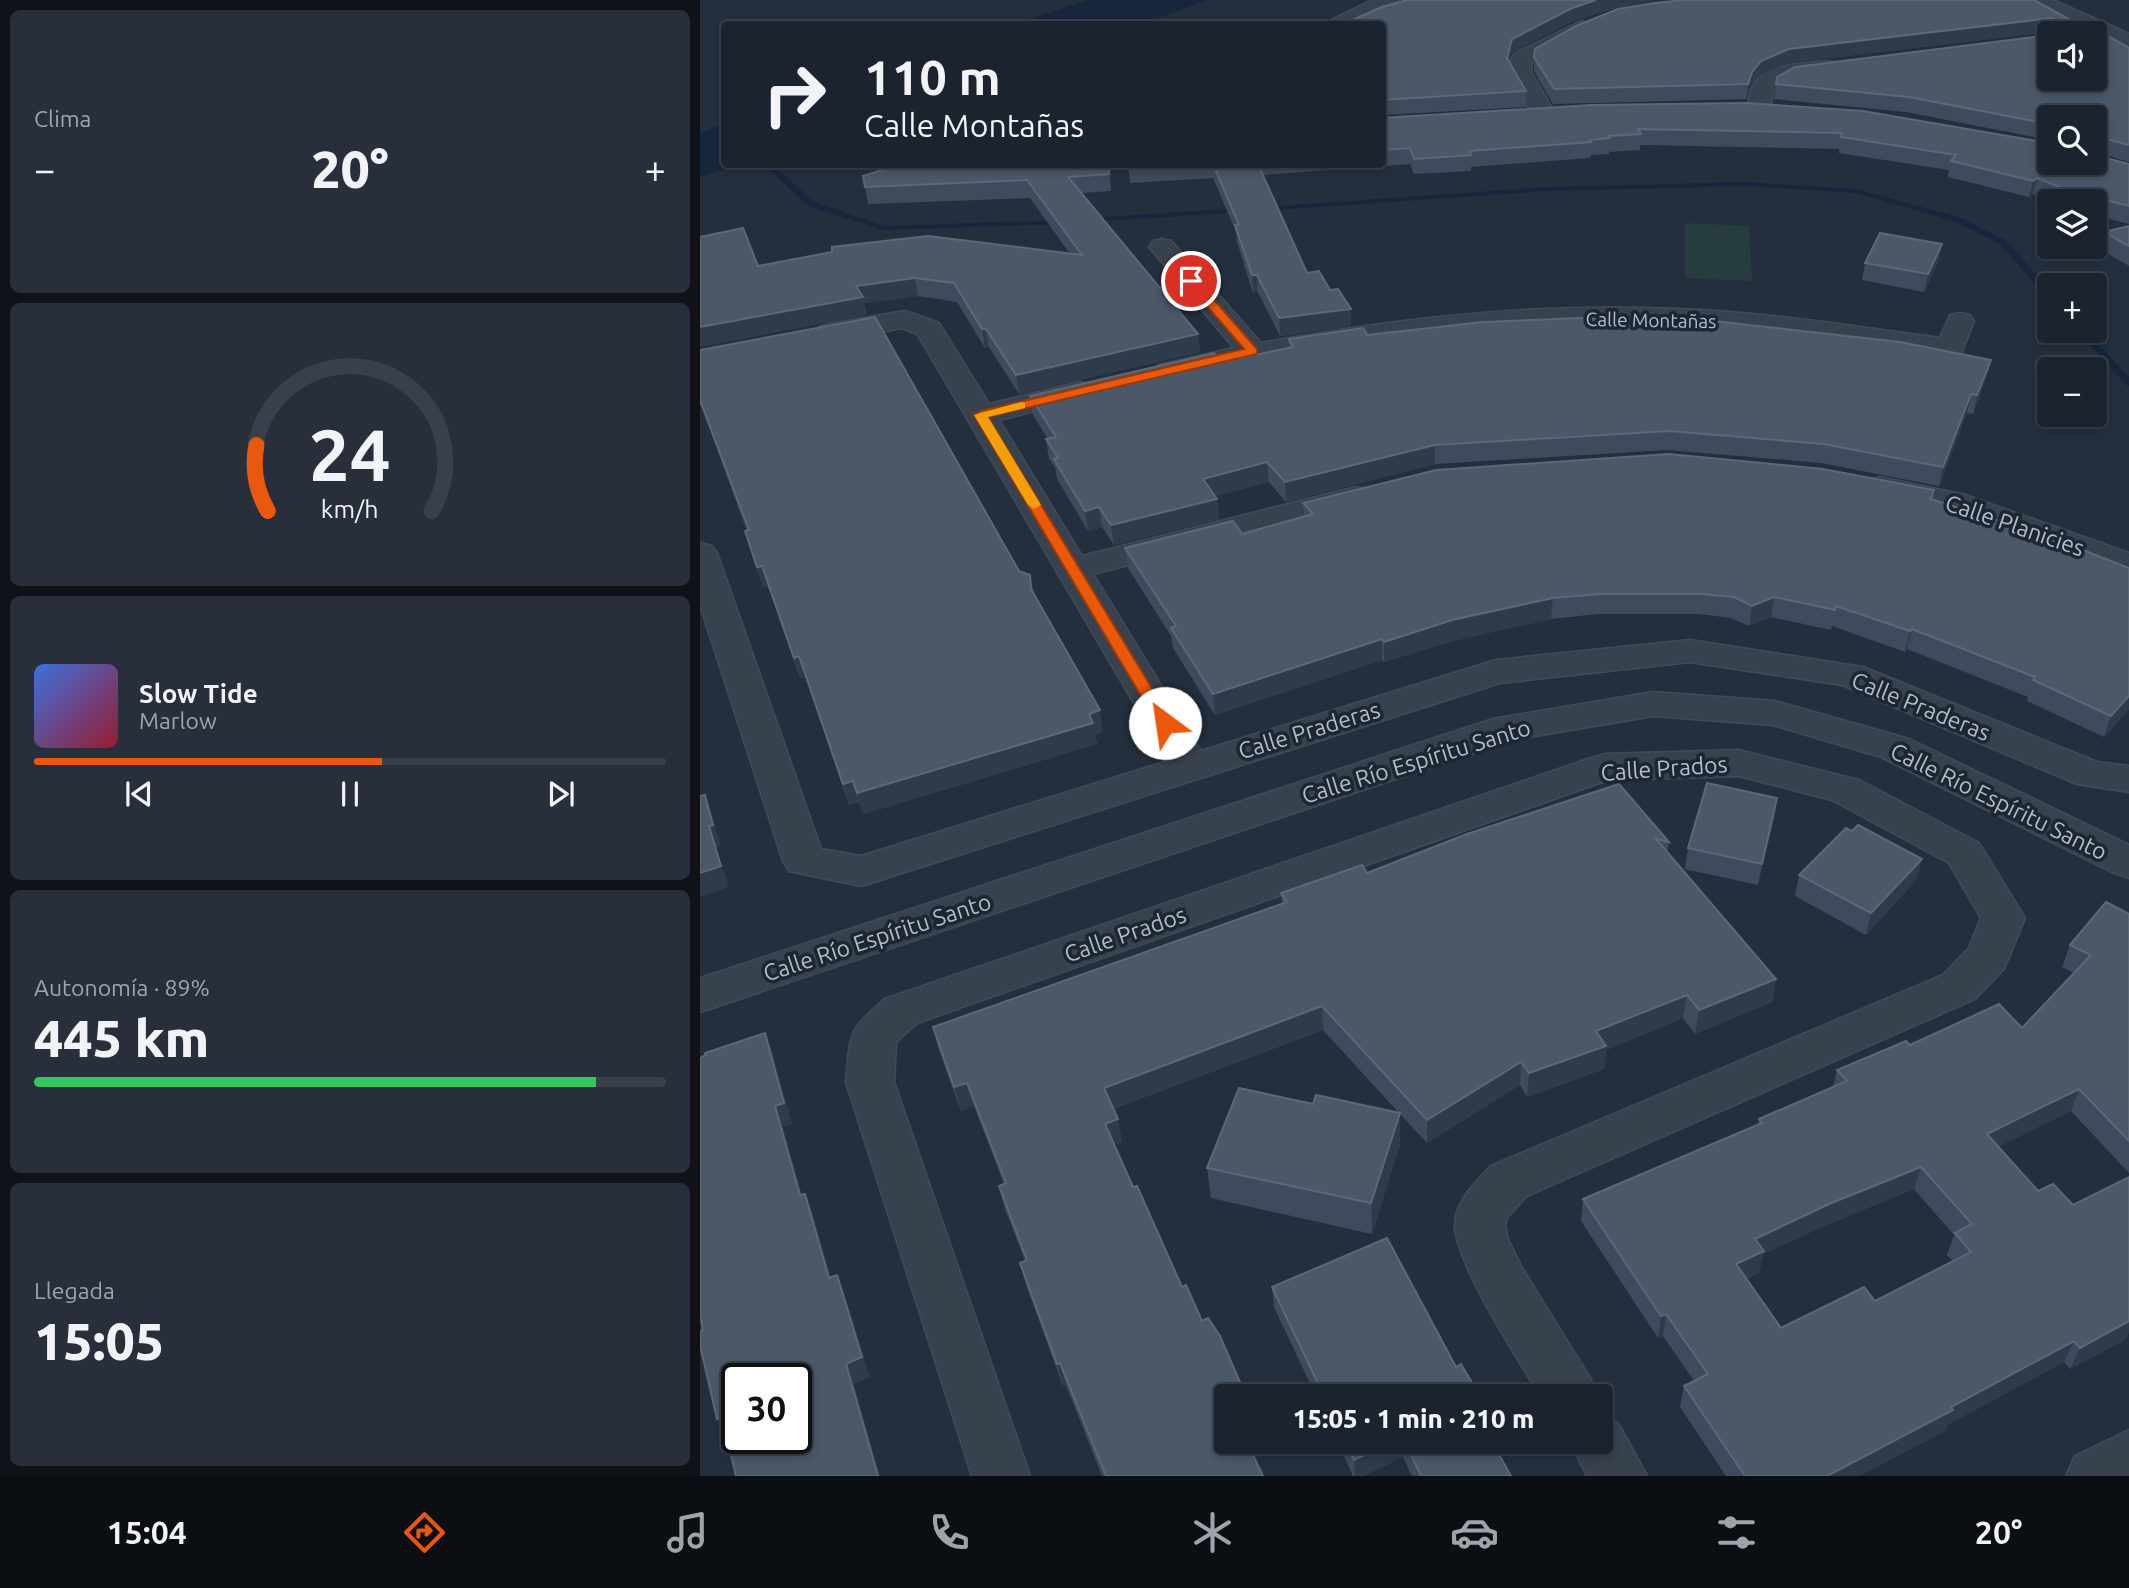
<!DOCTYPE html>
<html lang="es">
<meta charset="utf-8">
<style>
body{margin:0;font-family:Ubuntu,sans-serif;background:#282f3a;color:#f1f3f6;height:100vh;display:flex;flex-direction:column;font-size:26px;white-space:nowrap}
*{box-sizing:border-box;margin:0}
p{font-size:23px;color:#a0a4aa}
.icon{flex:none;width:38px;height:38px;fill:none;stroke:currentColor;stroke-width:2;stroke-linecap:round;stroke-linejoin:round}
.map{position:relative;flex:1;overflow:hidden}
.drawer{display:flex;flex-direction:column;gap:10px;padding:10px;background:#0f1319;width:700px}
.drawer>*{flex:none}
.guide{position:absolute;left:21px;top:21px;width:665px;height:147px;border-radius:7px;box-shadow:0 4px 10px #0003,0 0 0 2px #39404a;background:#1b232e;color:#f1f3f6;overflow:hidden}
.fabs{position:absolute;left:1337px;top:21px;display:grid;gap:14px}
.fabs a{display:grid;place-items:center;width:70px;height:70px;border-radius:7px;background:#1b232e;box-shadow:0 4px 10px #0003,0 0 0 2px #39404a;font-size:35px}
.speed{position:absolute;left:21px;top:1363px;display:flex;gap:14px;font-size:35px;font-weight:700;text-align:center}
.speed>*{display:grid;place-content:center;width:91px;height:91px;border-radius:50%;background:#1b232e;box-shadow:0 4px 10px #0003,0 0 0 2px #39404a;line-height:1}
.speed .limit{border:4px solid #111;border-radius:10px;background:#fff;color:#111}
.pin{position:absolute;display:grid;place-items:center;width:60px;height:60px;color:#fff;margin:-30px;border:4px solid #fff;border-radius:50%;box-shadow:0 2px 7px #0007}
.me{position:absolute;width:77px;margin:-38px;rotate:329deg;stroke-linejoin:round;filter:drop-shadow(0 0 5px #0008)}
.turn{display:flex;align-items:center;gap:24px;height:147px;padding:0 28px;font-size:32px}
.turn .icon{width:91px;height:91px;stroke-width:2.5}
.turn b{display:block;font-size:49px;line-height:60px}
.big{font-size:52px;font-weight:800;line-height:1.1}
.drawer .tile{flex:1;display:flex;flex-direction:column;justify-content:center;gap:10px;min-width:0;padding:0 24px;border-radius:10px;background:#282f3a}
.drawer .dial{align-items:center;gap:0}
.dial svg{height:182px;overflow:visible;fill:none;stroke:#39404a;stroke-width:7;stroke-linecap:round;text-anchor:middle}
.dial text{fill:#f1f3f6;stroke:none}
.song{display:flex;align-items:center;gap:21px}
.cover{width:84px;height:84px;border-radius:10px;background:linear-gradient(135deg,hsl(220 70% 55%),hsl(350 70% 35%))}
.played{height:7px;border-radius:4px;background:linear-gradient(90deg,#ea580c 55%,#39404a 55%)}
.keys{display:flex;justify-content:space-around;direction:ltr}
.heat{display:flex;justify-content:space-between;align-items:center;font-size:38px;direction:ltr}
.charge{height:10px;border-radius:5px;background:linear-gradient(90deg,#34c759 89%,#39404a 0)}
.trip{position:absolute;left:514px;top:1384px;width:399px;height:70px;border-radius:7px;background:#1b232e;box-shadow:0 4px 10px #0003,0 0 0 2px #39404a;font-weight:800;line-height:70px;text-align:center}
.menu{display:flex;height:112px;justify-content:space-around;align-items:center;background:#0b0e12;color:#a0a4aa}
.menu .icon{width:49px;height:49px}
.menu .active{color:#ea580c}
.menu b{font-size:32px;color:#f1f3f6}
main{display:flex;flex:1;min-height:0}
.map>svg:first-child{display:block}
</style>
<main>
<section class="drawer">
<div class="tile"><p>Clima</p>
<div class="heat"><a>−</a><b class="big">20°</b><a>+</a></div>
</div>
<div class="tile dial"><svg viewBox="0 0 100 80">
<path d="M14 69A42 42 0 1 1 86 69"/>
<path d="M14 69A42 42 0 0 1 9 40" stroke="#ea580c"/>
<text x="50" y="56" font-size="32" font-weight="700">24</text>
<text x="50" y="72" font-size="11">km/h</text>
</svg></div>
<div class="tile">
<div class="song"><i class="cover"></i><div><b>Slow Tide</b><p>Marlow</p></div></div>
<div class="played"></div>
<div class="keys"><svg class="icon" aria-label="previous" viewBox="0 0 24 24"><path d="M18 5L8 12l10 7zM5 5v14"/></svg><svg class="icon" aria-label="pause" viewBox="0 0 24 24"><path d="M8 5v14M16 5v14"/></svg><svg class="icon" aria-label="next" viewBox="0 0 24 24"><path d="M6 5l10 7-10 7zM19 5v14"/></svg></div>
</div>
<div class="tile"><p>Autonomía · 89%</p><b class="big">445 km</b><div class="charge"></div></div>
<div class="tile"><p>Llegada</p><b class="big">15:05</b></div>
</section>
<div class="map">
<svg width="1429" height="1476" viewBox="0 0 1429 1476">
<rect width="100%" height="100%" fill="#242f3e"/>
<polygon fill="#263c3f" points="985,223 1049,226 1052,281 985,278"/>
<g fill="#17263c">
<polygon points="388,0 508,0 441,24 314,24"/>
<polygon points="24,124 24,164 39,165 0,177 0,133"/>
</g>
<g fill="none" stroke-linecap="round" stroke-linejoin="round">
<g fill="#17263c" fill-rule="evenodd">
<polygon points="64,164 72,164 114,202 184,226 364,220 368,222 364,224 183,230 108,206"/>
<polygon points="1046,182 1156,189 1262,218 1306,240 1349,289 1349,297 1346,296 1300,244 1256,222 1156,193 1046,186 848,191 564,211 560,209 564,207 848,187"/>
<polygon points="542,208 545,208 545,212 389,222 385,220 389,218"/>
<polygon points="1378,331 1387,331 1429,377 1429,386 1426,385"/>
</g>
<g stroke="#414a57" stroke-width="3">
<g id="minor">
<polygon points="673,0 699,0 696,4 653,24 628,24 631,20"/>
<polygon points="1327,0 1353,0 1429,34 1429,48 1330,4"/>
<path d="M 881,21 L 888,23 L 891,27 L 888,31 L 832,62 L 831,72 L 856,115 L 853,120 L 837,120 C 825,103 802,74 814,54 Z"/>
<path d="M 1127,61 L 1135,63 L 1138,68 L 1135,73 C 1118,77 1087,72 1075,88 C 1069,96 1074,106 1068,114 L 1052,114 C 1048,108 1048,100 1050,93 C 1060,63 1101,64 1127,61 Z"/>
<path d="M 462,239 L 471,241 L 561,343 C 697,318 839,302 977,309 C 1065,312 1153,326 1240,338 L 1250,315 L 1260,313 L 1270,315 L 1274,321 L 1261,354 L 1251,357 C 1160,344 1069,330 978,325 C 808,317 635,343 469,380 L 459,377 L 454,371 L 459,365 L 534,348 L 449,247 L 453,241 Z"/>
<polygon points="205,311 239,323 289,404 380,382 391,385 395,391 391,397 299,420 382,556 656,487 667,490 672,497 667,504 393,574 501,751 796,660 990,640 1163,667 1397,762 1429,766 1429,792 1377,784 1142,685 990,662 800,683 161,886 89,871 83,861 0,605 0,543 12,546 17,553 121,849 161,856 468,761 218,335 202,328 129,342 119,339 115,333 119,327 129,324"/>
<polygon points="1180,477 1265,495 1429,553 1429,575 1245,510 1169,494 1164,487 1169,480"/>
<polygon points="953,692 1075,701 1209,739 1429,845 1429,878 1414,873 1181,757 1073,725 953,716 812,740 0,1012 0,978 793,719"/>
<path d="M 1039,750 L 1159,780 L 1279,843 L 1325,918 L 1304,969 L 1275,999 L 827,1196 L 808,1216 L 805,1225 L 808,1240 L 822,1268 L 890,1378 L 898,1396 L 841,1396 C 819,1362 754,1261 755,1224 C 755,1202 777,1180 791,1166 L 1243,975 L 1269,948 L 1281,918 L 1249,863 L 1132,800 L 1039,776 L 908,780 L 217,1023 L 196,1042 L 194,1082 L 330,1476 L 272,1476 L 146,1082 C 151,1033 146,1032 185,999 L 891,758 L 905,754 Z"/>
<polygon points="901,1416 918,1423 947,1476 887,1476 870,1442 901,1442"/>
<polygon points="1429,1430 1429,1476 1366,1476 1375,1456"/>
</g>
</g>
<use href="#minor" fill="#38414e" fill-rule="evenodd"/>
</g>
<g fill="#3f4b5c" fill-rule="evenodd">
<polygon points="707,0 954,0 911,9 871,22 811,53 809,62 826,91 826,107 682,115 682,24"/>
<polygon points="1334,0 1394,33 1349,32 1087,63 1059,76 1050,87 1046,99 853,104 834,71 835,49"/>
<polygon points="1429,48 1429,162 1396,152 1395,155 1349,117 1349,140 1206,112 1074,99 1077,77"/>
<polygon points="891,105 1429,164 1429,224 1395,215 1395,201 1351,201 1333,194 1329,197 1248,177 1249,170 1139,153 1139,149 940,145 940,150 909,152 909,154 891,155 890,158 771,167 771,171 714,174 710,164 563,175 607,273 651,326 580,336 558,292 553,293 537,242 536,232 513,178 430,183 428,164 682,164 682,118"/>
<polygon points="410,164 411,191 381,193 498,334 500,352 319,394 289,347 285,348 257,302 218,296 164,303 167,315 58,266 370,254 330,198 168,204 165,187"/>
<polygon points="1429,226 1429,266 1400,249 1404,232"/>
<polygon points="1242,244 1238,262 1224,292 1162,280 1165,263"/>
<polygon points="667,335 1291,360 1286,378 1273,414 1267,413 1239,486 1121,463 967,450 735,464 586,502 569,482 515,496 517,499 519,519 414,545 402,527 388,531 357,479 355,467 349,459 346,439 348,439 333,415 330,396 522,362 589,348 589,339"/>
<polygon points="0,350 319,571 330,575 334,594 403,731 395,734 397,744 163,814 159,802 149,805 105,677 100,678 68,586 63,587 45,531 47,531 0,403"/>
<polygon points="1232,499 1429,568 1429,709 1404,737 1327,701 1328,697 1207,649 1205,652 1132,626 1131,630 1071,617 1049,626 1031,618 999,614 898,614 851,619 752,641 684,662 682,660 515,715 473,648 471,636 428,568 425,548 542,534 604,517 603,503"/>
<polygon points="919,784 969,842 967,852 1076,979 1072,1002 995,1034 983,1018 906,1050 904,1069 827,1097 820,1085 727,1143 700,1114 700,1144 672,1234 511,1198 507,1168 613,1104 699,1113 623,1030 413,1109 418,1119 422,1142 414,1145 563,1476 402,1476 366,1385 363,1386 326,1285 320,1263 325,1261 305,1209 299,1186 304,1184 274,1106 261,1111 239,1050 233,1027 582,904 581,893 667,873"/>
<polygon points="1077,798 1058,885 985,869 988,848"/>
<polygon points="1222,859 1216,880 1166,935 1095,896 1099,875"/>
<path d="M 1429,914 L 1429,1173 L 1371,1111 L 1299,1146 L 1426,1339 L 1370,1369 L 1364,1362 L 1247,1425 L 1245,1431 L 1159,1476 L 1026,1476 L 980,1407 L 984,1386 L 994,1381 L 963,1336 L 958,1338 L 881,1221 L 883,1199 L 1058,1124 L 1059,1119 L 1133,1087 L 1137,1070 L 1210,1045 L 1322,1028 L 1374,973 L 1362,967 L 1370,945 ZM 1214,1189 L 1254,1235 L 1247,1255 L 1253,1261 L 1175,1301 L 1081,1328 L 1046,1279 L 1059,1273 L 1063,1254 L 1124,1226 Z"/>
<polygon points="572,1287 756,1367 780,1396 616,1396 574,1307"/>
<polygon points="637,1442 792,1442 811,1476 712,1476 703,1457 663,1476 653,1476"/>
</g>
<g fill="#2f3b4b">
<polygon points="896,0 954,0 911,9 871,22 811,53 807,73 807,58 812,39 872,8"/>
<polygon points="1352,18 1349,32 1087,63 1059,76 1050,87 1046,99 1048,84 1052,72 1061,61 1089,49"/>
<polygon points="1400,137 1395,155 1395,145"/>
<polygon points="409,164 410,164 411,191 409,174"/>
<polygon points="1337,178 1333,194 1329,197 1333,181"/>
<polygon points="1242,244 1238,262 1224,292 1228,274"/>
<polygon points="552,275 557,275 558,292 553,293"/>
<polygon points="215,278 218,296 164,303 167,315 0,347 0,327 156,286"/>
<polygon points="651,309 651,326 580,336 579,318"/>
<polygon points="282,329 286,329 289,347 285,348"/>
<polygon points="498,334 500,352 319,394 316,375"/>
<polygon points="1291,360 1286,378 1273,414 1277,395"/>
<polygon points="1271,394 1267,413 1239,486 1243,467"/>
<polygon points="735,445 735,464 586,502 585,482"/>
<polygon points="567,462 569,482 505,499 503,479"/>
<polygon points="517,499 519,519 414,545 411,525"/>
<polygon points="399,507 402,527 388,531 385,511"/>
<polygon points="62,566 68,586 63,587 57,567"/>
<polygon points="1074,597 1071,617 1049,626 1052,606"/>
<polygon points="853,598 851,619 752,641 684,662 684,642 752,620"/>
<polygon points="1212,629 1207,649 1205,652 1210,631"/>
<polygon points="682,639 682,660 515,715 513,694"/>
<polygon points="99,656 105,677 100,678 94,658"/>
<polygon points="1429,696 1429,709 1404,737 1411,716"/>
<polygon points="400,710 403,731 395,734 397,744 163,814 157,793"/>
<polygon points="153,781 159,802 149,805 143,784"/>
<polygon points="5,795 12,816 21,846 16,848 29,887 0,897 0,873 9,826"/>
<polygon points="1077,798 1074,819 1058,885 1062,864"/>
<polygon points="1222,859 1216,880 1166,935 1171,913"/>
<polygon points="1076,979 1072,1002 995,1034 999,1010"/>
<polygon points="987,995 983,1018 906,1050 904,1069 827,1097 829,1073 896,1031"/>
<polygon points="622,1006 623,1030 408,1111 404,1088"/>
<polygon points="65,1033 73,1054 92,1124 83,1127 108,1216 100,1195 75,1106"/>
<polygon points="821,1062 820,1085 727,1143 727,1120"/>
<polygon points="267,1083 274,1106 261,1111 254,1087"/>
<polygon points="1379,1089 1371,1111 1280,1156 1287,1134"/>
<polygon points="700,1113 700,1144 672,1234 671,1203"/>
<polygon points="418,1119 422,1142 410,1147 405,1124"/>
<polygon points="1221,1167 1214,1189 1124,1226 1063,1254 1059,1273 1031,1286 1036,1264 1055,1239 1129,1204"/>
<polygon points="105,1194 113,1215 137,1299 129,1278"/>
<polygon points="137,1275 145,1295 170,1377 154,1384 180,1476 178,1476 146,1364"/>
<polygon points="966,1314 963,1336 958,1338 961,1316"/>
<polygon points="1429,1315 1429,1332 1426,1339 1370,1369 1380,1348"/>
<polygon points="1374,1341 1364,1362 1247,1425 1245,1431 1159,1476 1127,1476 1251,1407"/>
<polygon points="360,1363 366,1385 363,1386 357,1364"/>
<polygon points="22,1417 28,1438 17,1419"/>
<polygon points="692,1442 703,1442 703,1457 663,1476 655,1476 654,1460"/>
</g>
<g fill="#4b5868" stroke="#5c6777" stroke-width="2" fill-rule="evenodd">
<polygon points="707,0 896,0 872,8 812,39 807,58 826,91 682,100 682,24 643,24 682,7"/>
<polygon points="985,0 1334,0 1394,33 1353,33 1355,21 1352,18 1089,49 1061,61 1052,72 1048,84 854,89 834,57 835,49 876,26 918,9 954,3"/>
<polygon points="1395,34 1398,35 1405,34 1429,48 1429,145 1400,137 1396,145 1395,145 1395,117 1349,117 1349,124 1209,97 1076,84 1077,77 1095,67 1349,35 1349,79 1395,79"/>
<polygon points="1047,103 1163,111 1349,143 1349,163 1395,163 1395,155 1429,164 1429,206 1367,190 1337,178 1333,181 1251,161 1256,155 1141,137 1142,133 938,129 941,134 909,136 910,138 890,140 891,142 770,151 771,155 714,159 710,148 682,150 682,118 891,105"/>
<polygon points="200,164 409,164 409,174 368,177 498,334 316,375 286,329 282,329 254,283 215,278 156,286 163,297 0,327 0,237 43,228 58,266 132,252 132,247 228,236 382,255 327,180 165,187 163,176"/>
<polygon points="428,164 464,164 428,166"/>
<polygon points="513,164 558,164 607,273 619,271 630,290 638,289 651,309 579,318 557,275 552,275 535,225 539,225"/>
<polygon points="1429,226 1429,246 1404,232"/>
<polygon points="1180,233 1242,244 1228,274 1165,263"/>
<polygon points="175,317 319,571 330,575 331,589 400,710 389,714 393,723 157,793 153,781 143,784 99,656 94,658 62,566 57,567 45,531 49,530 0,400 0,350"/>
<polygon points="882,318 1023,322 1200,342 1291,360 1277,395 1271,394 1243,467 1124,444 969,431 735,445 585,482 567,462 503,479 517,499 411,525 399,507 385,511 354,459 358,458 346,439 356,437 330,396 514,353 522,362 593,347 589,339 663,328 667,335 783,322"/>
<polygon points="969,454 1123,469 1234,490 1231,499 1350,537 1429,568 1429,696 1411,716 1333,680 1335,677 1212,629 1210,631 1136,606 1135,610 1074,597 1052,606 1034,597 1002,594 899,594 853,598 752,620 684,642 682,639 513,694 471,628 476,626 425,548 533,521 542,534 613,514 603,503 736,470"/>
<polygon points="1007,783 1077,798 1062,864 988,848"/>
<polygon points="919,784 969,842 956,839 1076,979 999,1010 987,995 896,1031 906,1046 829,1073 821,1062 727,1120 622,1006 404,1088 418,1119 405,1124 433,1187 437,1186 482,1287 486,1285 502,1321 508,1318 520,1336 546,1396 527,1396 527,1442 547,1442 563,1476 406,1476 360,1363 357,1364 320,1263 327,1260 299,1186 306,1183 267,1083 254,1087 233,1027 587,902 581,893 662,865 667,873 767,834"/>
<polygon points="5,795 13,825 9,826 21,866 0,873 0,796"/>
<polygon points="1158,825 1222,859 1171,913 1099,875 1146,828 1152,831"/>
<path d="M 1406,902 L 1429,914 L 1429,1141 L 1379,1089 L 1287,1134 L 1338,1191 L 1353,1184 L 1373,1205 L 1429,1177 L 1429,1321 L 1380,1348 L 1374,1341 L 1251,1407 L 1253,1410 L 1127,1476 L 1045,1476 L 984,1386 L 1008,1374 L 966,1314 L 961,1316 L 883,1199 L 1062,1123 L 1059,1119 L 1147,1081 L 1137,1070 L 1206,1041 L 1210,1045 L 1299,1004 L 1322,1028 L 1391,955 L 1370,945 ZM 1221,1167 L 1272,1224 L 1255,1233 L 1271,1252 L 1175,1301 L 1164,1287 L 1081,1328 L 1036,1264 L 1064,1251 L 1055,1239 L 1129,1204 Z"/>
<path d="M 65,1033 L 84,1103 L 75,1106 L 100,1195 L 105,1194 L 129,1278 L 137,1275 L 162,1357 L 146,1364 L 178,1476 L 36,1476 L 22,1417 L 17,1419 L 0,1345 L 0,1331 L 3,1330 L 0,1315 L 0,1058 L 6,1055 L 5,1053 ZM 37,1379 L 96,1379 L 96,1438 L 37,1438 Z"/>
<polygon points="539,1088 613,1104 616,1095 700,1113 671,1203 507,1168"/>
<polygon points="687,1238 756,1367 761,1364 780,1396 624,1396 572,1287"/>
<polygon points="645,1442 692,1442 654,1460"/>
<polygon points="705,1442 792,1442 811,1476 721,1476"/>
</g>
<polygon fill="#ea580c" stroke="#983908" stroke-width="2" points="487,278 495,278 557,349 557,354 288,417 473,723 465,728 457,723 274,415 281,411 544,349 487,283"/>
<polygon fill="#f59e0b" points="321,402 325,403 325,408 288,417 341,505 334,509 328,505 274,415"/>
<g text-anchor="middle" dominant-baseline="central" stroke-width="7" stroke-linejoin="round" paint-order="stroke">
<g font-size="19" fill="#b4bcc9" stroke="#1d2633">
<text transform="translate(951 320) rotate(1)">Calle Montañas</text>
</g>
<g font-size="23" fill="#b4bcc9" stroke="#1d2633">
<text transform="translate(1315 525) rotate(19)">Calle Planicies</text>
<text transform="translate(1221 706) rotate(22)">Calle Praderas</text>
<text transform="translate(609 730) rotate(-17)">Calle Praderas</text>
<text transform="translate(716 761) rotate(-17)">Calle Río Espíritu Santo</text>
<text transform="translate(964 768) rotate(-4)">Calle Prados</text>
<text transform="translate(1299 801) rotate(26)">Calle Río Espíritu Santo</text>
<text transform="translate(425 934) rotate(-19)">Calle Prados</text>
<text transform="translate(177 937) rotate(-18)">Calle Río Espíritu Santo</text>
</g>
</g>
</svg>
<div class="fabs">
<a><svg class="icon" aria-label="sound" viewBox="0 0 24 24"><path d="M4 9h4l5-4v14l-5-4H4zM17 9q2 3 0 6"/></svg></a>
<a><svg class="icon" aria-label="search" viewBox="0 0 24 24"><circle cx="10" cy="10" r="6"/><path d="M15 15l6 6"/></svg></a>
<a><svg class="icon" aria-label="layers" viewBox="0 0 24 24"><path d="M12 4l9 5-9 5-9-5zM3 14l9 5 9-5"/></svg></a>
<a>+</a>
<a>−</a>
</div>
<div class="speed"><div class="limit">30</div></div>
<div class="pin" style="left:491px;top:281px;background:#d93025"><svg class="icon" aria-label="arrive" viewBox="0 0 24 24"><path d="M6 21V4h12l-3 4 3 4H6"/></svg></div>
<svg class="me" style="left:465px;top:723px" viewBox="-20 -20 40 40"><circle r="19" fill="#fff"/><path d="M0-13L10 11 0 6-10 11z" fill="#ea580c"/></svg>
<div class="trip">15:05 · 1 min · 210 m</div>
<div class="guide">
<div class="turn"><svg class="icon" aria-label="right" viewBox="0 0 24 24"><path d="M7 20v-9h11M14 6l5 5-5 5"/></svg><div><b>110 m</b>Calle Montañas</div></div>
</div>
</div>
</main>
<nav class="menu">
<b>15:04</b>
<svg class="icon active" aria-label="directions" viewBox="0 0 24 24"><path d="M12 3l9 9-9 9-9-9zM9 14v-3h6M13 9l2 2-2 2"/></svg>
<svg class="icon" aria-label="music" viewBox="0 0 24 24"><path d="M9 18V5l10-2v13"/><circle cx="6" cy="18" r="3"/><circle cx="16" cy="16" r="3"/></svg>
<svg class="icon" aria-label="phone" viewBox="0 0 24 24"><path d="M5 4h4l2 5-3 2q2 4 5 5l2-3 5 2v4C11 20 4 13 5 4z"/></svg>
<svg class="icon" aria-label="climate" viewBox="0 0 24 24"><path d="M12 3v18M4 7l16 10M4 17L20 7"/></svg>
<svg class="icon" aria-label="car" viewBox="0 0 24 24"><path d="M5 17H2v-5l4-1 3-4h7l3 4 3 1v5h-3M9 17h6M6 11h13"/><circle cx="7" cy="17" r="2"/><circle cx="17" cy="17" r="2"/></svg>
<svg class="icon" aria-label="filters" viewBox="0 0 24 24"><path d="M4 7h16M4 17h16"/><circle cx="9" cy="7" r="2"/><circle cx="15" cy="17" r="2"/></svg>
<b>20°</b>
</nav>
